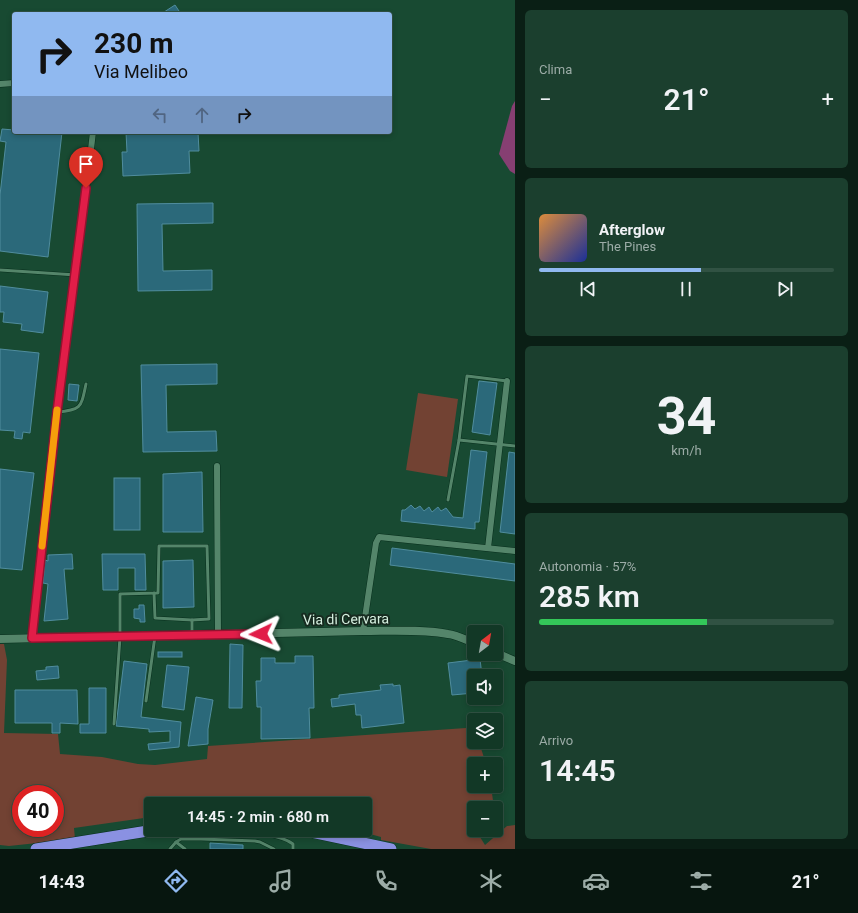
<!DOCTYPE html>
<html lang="it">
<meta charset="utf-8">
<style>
body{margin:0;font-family:Roboto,sans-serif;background:#1b3f2e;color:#f1f3f6;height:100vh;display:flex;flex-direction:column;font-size:15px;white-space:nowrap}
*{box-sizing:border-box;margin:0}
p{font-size:13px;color:#9caca7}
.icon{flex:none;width:22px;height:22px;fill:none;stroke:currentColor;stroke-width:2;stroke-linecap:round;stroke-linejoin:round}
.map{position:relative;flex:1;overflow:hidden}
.sheet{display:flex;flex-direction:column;gap:10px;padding:10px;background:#0a1f15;width:343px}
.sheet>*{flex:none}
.banner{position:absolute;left:12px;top:12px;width:380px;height:122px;border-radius:4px;box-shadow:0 2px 6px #0003,0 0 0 1px #315243;background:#90b9f0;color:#111;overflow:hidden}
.needle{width:26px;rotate:31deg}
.tools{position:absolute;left:467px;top:625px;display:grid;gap:8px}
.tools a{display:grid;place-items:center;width:36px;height:36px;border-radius:4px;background:#123826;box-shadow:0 2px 6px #0003,0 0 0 1px #315243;font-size:20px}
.speed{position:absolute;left:12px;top:785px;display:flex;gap:8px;font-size:20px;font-weight:700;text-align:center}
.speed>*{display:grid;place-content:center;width:52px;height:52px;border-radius:50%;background:#123826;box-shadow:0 2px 6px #0003,0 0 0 1px #315243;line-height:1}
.speed .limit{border:6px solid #d22;background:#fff;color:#111}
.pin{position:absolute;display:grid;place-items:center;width:34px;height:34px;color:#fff;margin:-41px -17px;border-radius:50% 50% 50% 0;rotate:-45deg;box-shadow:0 0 4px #0007}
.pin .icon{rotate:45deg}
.me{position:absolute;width:44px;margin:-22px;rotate:268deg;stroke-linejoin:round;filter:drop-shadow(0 0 3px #0008)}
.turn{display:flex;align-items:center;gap:14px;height:84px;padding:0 16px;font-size:18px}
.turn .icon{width:52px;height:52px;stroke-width:2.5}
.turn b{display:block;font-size:28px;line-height:34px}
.lanes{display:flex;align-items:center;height:38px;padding:0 16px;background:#0003;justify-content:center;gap:20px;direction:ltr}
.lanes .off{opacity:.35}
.big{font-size:30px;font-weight:600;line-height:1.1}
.sheet .card{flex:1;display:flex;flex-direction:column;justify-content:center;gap:6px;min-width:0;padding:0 14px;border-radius:6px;background:#1b3f2e}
.sheet .dial{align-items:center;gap:0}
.dial b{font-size:52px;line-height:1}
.song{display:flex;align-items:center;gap:12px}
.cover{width:48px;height:48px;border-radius:6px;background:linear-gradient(135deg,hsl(30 70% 55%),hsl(230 70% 35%))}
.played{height:4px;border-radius:2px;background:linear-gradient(90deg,#90b9f0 55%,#315243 55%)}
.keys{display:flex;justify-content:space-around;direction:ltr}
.heat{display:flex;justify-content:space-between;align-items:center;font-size:22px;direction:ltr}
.charge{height:6px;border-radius:3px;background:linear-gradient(90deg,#34c759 57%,#315243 0)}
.trip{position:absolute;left:144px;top:797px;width:228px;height:40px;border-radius:4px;background:#123826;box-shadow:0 2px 6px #0003,0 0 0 1px #315243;font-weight:600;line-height:40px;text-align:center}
.menu{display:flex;height:64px;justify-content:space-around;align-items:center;background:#07160f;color:#9caca7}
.menu .icon{width:28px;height:28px}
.menu .selected{color:#90b9f0}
.menu b{font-size:18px;color:#f1f3f6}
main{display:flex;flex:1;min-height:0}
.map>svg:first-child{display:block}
</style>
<main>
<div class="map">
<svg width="515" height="849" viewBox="0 0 515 849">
<rect width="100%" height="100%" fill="#184a32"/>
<g fill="#724233" fill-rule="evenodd">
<polygon points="418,393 458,399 447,477 406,470"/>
<path d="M 0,644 L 4,644 L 7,660 L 4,733 L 58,734 L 60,754 L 102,757 L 138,764 L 155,765 L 207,759 L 208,746 L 466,728 L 474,729 L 474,742 L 479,742 L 486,764 L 474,764 L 474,786 L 491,786 L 494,808 L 474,808 L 474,830 L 485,830 L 474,837 L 480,837 L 485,845 L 507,826 L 515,825 L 515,849 L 431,849 L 381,840 L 381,837 L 355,830 L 365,830 L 365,804 L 151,804 L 151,817 L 74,828 L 75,839 L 9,846 L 0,845 ZM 21,794 L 55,794 L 55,828 L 21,828 Z"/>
</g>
<polygon fill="#863f72" points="515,101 515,174 510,171 499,154 512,106"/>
<g fill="#2b697a" stroke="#508d9e">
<polygon points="175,5 181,14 161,14"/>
<polygon points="2,129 14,130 14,132 62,132 48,257 0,251 0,195 6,142 0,141"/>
<polygon points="126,132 198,132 199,151 189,151 190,173 123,176 122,152 127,152"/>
<polygon points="213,203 213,223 162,224 163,271 212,270 212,290 138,291 137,204"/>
<polygon points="0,286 48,292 43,333 21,330 22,324 3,322 4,312 0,312"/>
<polygon points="0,349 39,353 30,433 23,432 22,439 14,438 15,431 0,430"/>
<polygon points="217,364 217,384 166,385 167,432 216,431 217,451 143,452 141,365"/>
<polygon points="479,381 497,383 490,435 472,432"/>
<polygon points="69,384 79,385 77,401 68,400"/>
<polygon points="471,450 487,452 479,522 475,522 475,529 401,521 402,510 405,510 411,505 415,509 420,506 424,511 429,507 432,512 438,507 441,511 446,508 453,517 463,518"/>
<polygon points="509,452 515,453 515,534 500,532"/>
<polygon points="0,469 34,473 22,570 0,568"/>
<polygon points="202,472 203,532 163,532 163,474"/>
<rect x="114" y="478" width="26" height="52"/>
<polygon points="392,548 515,564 515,581 390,565"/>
<polygon points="72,554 73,569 64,569 68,619 44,621 48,584 43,583 45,560 48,561 48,555"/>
<polygon points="102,554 145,554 146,590 135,590 135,568 118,568 118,590 103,590"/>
<polygon points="193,560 194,607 163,608 163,561"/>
<polygon points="139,605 144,605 145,622 140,622 140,619 134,618 134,609 139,609"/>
<polygon points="230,644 243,645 242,708 229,708"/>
<rect x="158" y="652" width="24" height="5"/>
<polygon points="295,656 313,656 314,708 309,708 310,738 261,739 261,707 257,707 256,681 261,681 261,658 275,658 275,663 295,663"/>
<polygon points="480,659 482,676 474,676 474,693 452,695 448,663"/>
<polygon points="124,661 147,664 141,717 181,722 179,747 149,750 148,744 170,742 170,731 149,732 149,729 116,726"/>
<polygon points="167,665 189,667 184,710 162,707"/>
<polygon points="58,666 59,678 37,680 36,671 46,670 46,667"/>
<polygon points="393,684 393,686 400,685 404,723 362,728 361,715 356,715 355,704 332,707 331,699 339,698 339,695 381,690 380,685"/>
<polygon points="89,688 106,688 106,733 80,733 80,724 89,724"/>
<polygon points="15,690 77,690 78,724 60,723 60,733 52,733 52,723 15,723"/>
<polygon points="196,697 213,700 208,729 208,744 188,746"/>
<polygon points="210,843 243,845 243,849 210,849"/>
</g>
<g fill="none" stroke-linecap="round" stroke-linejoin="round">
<g stroke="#072e1c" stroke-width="4">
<g id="lane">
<polyline points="0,270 76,275"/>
<path d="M 57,412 C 82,410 81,407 86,384"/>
<polyline points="459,440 515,446"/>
<polyline points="448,500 459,440 467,376 507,381"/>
<polyline points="154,593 155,618 192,620"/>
<polyline points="146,701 155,636"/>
<polyline points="114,724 120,637 120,594 158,593 159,546 207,546 209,619 192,620 192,634"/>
<path d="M 222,830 C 240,832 279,833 293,844 L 293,849"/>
<polyline points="176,842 181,839 201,839 255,841 260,842 274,849"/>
<polyline points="170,849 176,842 185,849"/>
</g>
</g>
<g stroke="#072e1c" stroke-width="7">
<g id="street">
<polyline points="0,84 14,83"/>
<polyline points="217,466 218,635"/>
<polyline points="488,548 507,381"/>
<polyline points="363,631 376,543 379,537 515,551"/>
<polyline points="32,638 57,412 80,242 93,132"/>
</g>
</g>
<g stroke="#072e1c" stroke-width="9">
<g id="secondary">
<path d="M 0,639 L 363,631 C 390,631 421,629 448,634 C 457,635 466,640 474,643"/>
<polyline points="496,653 515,661"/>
</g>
</g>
<g stroke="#072e1c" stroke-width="12">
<g id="highway">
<polyline points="302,830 391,849"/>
<polyline points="36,849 154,830"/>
</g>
</g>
<use href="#lane" stroke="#54856a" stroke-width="3"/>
<use href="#street" stroke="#54856a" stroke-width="6"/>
<use href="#secondary" stroke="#54856a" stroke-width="8"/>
<use href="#highway" stroke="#8a91e2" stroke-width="11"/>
</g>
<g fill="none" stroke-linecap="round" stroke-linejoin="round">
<g stroke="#92132f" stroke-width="10">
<polyline id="route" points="86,188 57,412 32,638 261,634"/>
</g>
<use href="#route" stroke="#e11d48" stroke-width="7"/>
<polyline stroke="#f59e0b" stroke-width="7" points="42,546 57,410"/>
</g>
<g text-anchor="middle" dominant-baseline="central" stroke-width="4" stroke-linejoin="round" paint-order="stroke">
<g font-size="14" fill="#d5efdf" stroke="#172b20">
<text transform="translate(346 619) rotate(-1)">Via di Cervara</text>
</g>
</g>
</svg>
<div class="tools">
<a><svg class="needle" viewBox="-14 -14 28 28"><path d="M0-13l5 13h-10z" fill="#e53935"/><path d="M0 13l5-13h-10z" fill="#9caca7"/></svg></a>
<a><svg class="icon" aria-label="sound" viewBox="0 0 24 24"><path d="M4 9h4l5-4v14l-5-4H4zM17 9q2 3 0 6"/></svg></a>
<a><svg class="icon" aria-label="layers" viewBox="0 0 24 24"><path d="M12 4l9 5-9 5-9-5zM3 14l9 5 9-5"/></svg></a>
<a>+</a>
<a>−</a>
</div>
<div class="speed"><div class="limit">40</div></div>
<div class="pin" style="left:86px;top:188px;background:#d93025"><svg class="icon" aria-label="arrive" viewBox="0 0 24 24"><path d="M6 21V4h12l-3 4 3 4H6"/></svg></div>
<svg class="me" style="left:261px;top:634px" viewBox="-20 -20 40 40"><path d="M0-17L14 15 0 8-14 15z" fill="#e11d48" stroke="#fff" stroke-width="4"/></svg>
<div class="trip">14:45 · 2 min · 680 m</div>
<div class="banner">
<div class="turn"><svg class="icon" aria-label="right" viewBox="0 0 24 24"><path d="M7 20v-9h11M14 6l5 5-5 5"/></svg><div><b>230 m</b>Via Melibeo</div></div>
<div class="lanes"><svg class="icon off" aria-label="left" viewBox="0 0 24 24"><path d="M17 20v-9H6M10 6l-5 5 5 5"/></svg><svg class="icon off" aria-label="ahead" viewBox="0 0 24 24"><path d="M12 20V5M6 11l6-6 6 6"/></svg><svg class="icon" aria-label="right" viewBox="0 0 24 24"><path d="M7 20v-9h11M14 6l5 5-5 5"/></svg></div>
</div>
</div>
<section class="sheet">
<div class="card"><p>Clima</p>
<div class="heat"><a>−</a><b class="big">21°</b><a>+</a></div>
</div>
<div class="card">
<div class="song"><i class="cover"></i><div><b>Afterglow</b><p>The Pines</p></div></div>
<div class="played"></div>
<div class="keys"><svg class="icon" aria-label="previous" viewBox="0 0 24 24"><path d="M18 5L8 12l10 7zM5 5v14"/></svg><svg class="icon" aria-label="pause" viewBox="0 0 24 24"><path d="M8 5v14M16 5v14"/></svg><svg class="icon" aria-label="next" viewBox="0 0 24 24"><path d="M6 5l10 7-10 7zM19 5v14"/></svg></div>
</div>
<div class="card dial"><b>34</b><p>km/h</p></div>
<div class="card"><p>Autonomia · 57%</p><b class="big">285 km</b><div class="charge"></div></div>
<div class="card"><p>Arrivo</p><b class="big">14:45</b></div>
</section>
</main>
<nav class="menu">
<b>14:43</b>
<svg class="icon selected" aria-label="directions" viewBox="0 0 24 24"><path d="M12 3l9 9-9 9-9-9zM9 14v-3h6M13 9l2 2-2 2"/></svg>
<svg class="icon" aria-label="music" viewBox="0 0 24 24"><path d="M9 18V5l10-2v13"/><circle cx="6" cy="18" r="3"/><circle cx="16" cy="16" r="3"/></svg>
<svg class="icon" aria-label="phone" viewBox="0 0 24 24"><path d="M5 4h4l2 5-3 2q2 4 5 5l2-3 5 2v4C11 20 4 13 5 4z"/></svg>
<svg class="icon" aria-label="climate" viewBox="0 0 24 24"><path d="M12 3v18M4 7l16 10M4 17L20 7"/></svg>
<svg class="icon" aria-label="car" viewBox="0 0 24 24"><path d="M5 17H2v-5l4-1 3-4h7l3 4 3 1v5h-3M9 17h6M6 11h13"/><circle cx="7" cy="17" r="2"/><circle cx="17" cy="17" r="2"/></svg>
<svg class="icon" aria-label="filters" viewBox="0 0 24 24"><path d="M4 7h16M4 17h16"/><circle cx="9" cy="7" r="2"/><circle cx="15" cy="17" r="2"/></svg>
<b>21°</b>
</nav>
